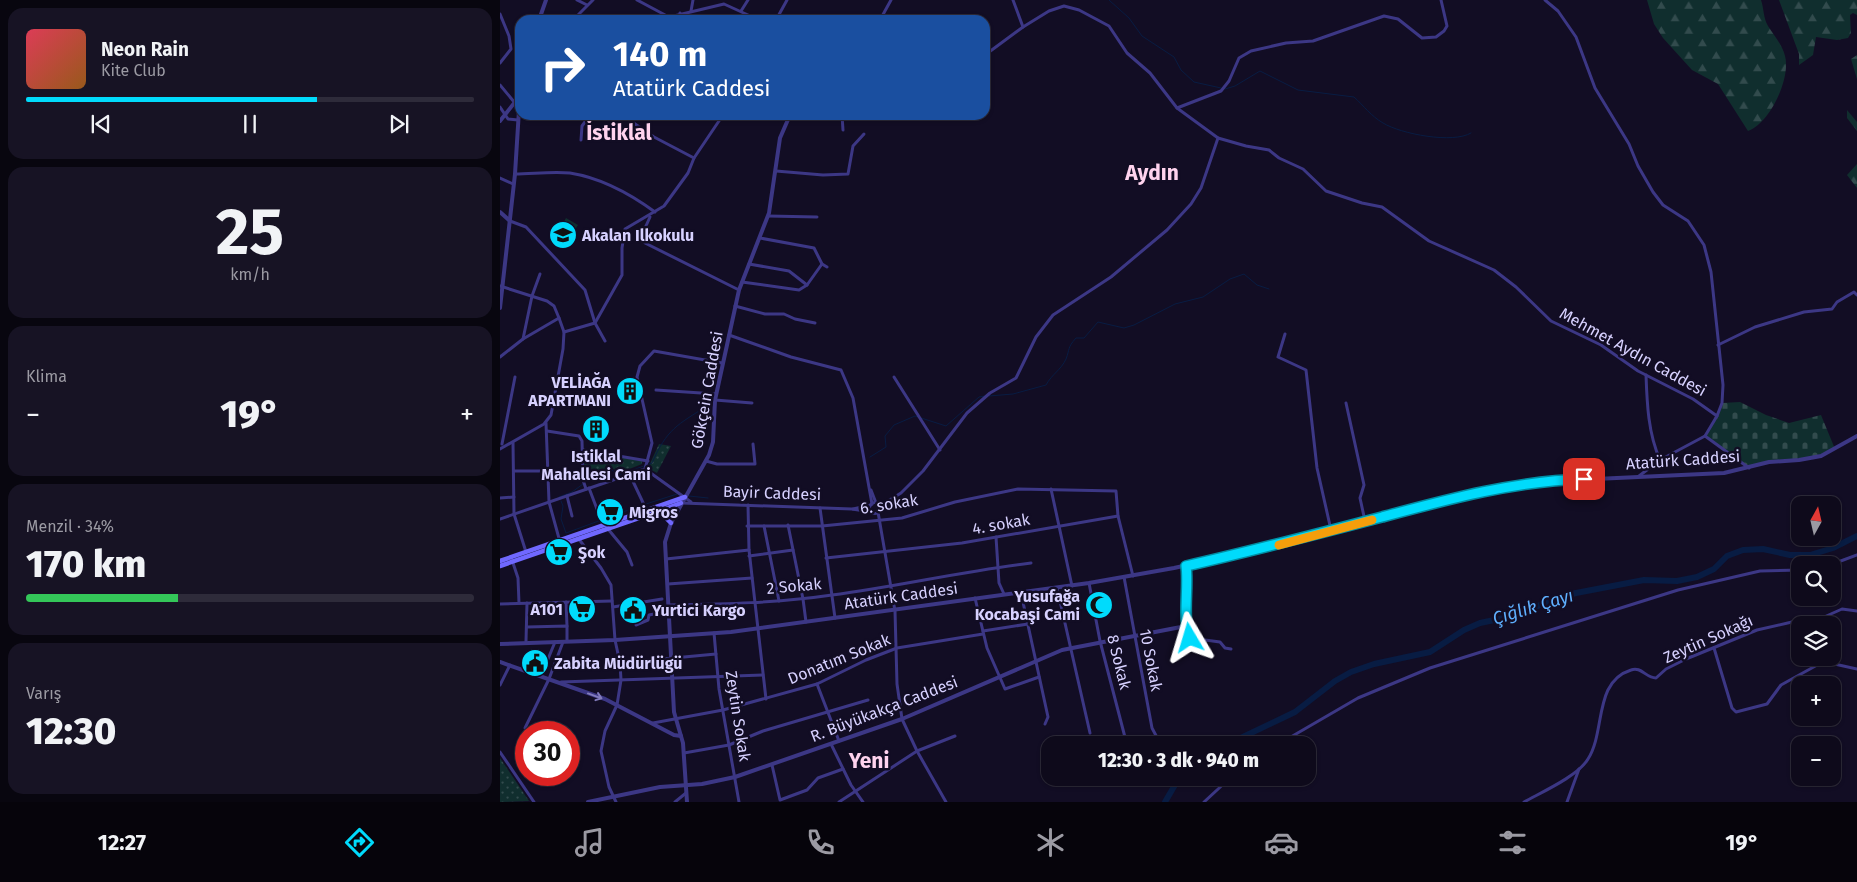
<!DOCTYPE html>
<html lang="tr">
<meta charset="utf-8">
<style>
body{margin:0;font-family:"Fira Sans",sans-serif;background:#171324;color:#f1f3f6;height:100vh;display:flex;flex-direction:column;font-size:19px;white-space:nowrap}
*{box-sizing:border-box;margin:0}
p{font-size:16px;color:#9b9aa3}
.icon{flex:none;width:28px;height:28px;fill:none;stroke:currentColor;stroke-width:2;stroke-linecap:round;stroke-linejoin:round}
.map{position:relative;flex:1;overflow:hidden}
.panel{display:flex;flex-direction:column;gap:8px;padding:8px;background:#08060f;width:500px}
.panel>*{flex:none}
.guide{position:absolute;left:15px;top:15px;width:475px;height:105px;border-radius:15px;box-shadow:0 1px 4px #0004,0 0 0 1px #2e2b3a;background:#1a4fa0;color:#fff;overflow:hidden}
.needle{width:32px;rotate:8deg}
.controls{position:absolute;left:1291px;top:496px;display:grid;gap:10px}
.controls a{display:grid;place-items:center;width:50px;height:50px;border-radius:10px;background:#0e0a1b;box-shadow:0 1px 4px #0004,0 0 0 1px #2e2b3a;font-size:25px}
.speed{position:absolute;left:15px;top:721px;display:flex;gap:10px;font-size:25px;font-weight:700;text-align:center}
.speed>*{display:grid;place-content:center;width:65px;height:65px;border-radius:50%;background:#0e0a1b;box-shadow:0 1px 4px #0004,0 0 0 1px #2e2b3a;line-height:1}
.speed .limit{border:8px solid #d22;background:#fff;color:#111}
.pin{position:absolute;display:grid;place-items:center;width:42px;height:42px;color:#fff;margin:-21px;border-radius:10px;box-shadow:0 2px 8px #0006}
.me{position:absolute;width:55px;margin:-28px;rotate:353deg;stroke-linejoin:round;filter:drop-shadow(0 0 4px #0008)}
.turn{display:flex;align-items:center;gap:18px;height:105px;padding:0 15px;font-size:22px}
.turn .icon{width:65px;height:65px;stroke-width:2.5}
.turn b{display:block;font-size:35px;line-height:42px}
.big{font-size:38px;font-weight:800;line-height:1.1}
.panel .card{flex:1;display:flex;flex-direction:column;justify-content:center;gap:8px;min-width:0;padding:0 18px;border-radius:15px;background:#171324}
.panel .dial{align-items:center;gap:0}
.dial b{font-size:65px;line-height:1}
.song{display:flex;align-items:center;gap:15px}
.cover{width:60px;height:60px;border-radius:8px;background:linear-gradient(135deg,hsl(350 70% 55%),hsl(30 70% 35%))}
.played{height:5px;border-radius:2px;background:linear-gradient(90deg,#00dbfc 65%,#2e2b3a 65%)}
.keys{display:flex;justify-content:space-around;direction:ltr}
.heat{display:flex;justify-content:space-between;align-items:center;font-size:28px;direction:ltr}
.charge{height:8px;border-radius:4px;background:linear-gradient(90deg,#34c759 34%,#2e2b3a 0)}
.trip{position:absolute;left:541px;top:736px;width:275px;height:50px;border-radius:15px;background:#0e0a1b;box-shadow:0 1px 4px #0004,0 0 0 1px #2e2b3a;font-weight:800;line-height:50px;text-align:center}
.tab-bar{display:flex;height:80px;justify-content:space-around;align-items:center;background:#06040b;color:#9b9aa3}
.tab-bar .icon{width:35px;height:35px}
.tab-bar .active{color:#00dbfc}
.tab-bar b{font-size:22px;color:#f1f3f6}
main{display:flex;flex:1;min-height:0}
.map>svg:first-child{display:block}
</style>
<main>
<section class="panel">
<div class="card">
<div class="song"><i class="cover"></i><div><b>Neon Rain</b><p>Kite Club</p></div></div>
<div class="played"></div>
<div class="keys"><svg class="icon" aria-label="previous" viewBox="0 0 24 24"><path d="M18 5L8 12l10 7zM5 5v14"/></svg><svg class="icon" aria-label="pause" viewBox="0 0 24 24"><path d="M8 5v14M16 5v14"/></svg><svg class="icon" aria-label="next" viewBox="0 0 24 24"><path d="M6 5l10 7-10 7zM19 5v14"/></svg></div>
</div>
<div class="card dial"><b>25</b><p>km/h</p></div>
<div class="card"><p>Klima</p>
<div class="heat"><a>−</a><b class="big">19°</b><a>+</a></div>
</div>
<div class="card"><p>Menzil · 34%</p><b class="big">170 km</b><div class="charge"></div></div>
<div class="card"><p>Varış</p><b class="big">12:30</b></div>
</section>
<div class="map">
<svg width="1357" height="802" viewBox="0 0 1357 802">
<defs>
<pattern id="forest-firs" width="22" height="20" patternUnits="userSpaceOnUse" patternTransform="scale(1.25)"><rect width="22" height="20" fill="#102e2e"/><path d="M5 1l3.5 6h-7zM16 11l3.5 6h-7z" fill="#324b4d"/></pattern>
<pattern id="cemetery-stones" width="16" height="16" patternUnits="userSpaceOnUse" patternTransform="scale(1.25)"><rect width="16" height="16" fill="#102e2e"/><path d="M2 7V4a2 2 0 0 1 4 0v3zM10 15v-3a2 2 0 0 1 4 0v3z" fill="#324b4d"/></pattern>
<pattern id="park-dots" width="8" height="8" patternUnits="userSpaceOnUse" patternTransform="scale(1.25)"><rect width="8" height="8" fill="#102e2e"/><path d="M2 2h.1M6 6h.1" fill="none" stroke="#324b4d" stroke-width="1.8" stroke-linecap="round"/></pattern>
</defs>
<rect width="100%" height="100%" fill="#120d24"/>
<g fill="url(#forest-firs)">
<path d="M 1147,0 L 1261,0 C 1264,9 1263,17 1268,26 C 1274,36 1282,44 1285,56 C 1291,78 1270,123 1248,131 L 1218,84 L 1192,70 L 1163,38 L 1154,24 Z"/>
<polygon points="1279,0 1357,0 1357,15 1353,13 1350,15 1351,33 1348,38 1337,40 1316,37 1313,55 1299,65 1299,54"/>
<polygon points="1357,55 1357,79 1351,59"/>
<polygon points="1347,110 1357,122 1357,131 1347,118"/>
<polygon points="1357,164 1357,188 1347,175"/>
</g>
<polygon fill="url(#cemetery-stones)" points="1240,402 1266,415 1289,423 1321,415 1335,449 1308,459 1278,460 1250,468 1205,436 1222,403"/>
<g fill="url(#park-dots)">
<polygon points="159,444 171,446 157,473 148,468"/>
<polygon points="84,451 142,461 142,464 119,473 111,467 84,475"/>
<polygon points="0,758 29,801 0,802"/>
</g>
<polygon fill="#102e2e" points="66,218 78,225 74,231 62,225"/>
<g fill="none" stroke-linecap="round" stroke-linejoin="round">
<g stroke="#081c43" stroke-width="1">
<polyline points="609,0 629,18 642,36 674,57 681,70 694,82 721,88"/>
<path d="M 725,89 L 735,86 L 760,71 L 798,90 L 854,97 C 864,106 871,116 883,123 C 901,134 953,144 971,133"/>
<path d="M 489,396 L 513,394 L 546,385 C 552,374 561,370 566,359 C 570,349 567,348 576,338 L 584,338 L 598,322 L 624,328 L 634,325 L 675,304 L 703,297 L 730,279 L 744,274 L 757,285 L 769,289"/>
<polyline points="370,457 386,447 385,436 394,425 415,416 446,426 479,397 485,396"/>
<path d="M 86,480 L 89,476 L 110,469 L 119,475 L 152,463 C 167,429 177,425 207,406"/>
<polyline points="189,496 208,498"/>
<polyline points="59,497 72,492 83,484"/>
<polyline points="61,501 63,506 61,519 66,533 142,505"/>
<polyline points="146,504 177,494"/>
</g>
<g stroke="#081c43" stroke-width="6">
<polyline points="726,745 795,712 835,681 851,672 874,664 930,652 964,630 980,623 1018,615 1051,600 1076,593 1144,580 1177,581 1197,577 1214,569 1227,556 1243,550 1263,549 1290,555 1310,555 1333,548 1357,536"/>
<polyline points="665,802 679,778"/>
</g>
<g stroke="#3c3785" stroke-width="3">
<polyline points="77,0 87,5"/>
<polyline points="137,0 167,16"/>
<polyline points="513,0 523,27"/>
<polyline points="1045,0 1058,11 1076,37 1095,88 1129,144 1138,166 1153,192 1163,205 1188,221 1204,245 1211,272 1223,385 1222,403 1217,416"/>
<polyline points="191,11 193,0"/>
<polyline points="241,11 248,0"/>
<polyline points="180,13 182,20"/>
<polyline points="0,14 9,36 11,49 0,63"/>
<polyline points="73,20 93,0"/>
<polyline points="157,20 224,4 259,20"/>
<polyline points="276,20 287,0"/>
<polyline points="380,20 391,0"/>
<polyline points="485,55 523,27 549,11 564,6 579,10 609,26 627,53 650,73 677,108 718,138 746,146 769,150 779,158 803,169 826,191 862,203 882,207 929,241 994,270 1016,287 1051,321 1101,345 1138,371 1193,399 1217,416 1205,436 1160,460 1139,476"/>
<polyline points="0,85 20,109"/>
<polyline points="0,107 8,119 18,120"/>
<polyline points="677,108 721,91 729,81 739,58 751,51 786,43 813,41 884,16 898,19 922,38 936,37 944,31 947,26 941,0"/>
<polyline points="122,115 154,137 194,158"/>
<polyline points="342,115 343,130"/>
<polyline points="81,140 82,126 90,115"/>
<polyline points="276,171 323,175 348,174 353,146 364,134"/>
<path d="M 15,174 C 32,174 52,171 70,173 C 102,178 129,193 155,212"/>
<polyline points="0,178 13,184"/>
<polyline points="268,216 317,217"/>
<polyline points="150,217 141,237 145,243 239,290"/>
<polyline points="260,238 314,248 322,264 327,267"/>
<polyline points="249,264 289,271 307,285"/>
<polyline points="242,282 299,290 307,285 322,264"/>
<polyline points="0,286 47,301 54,306 59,318"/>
<polyline points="235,306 265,314 284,314 295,319 315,323"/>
<polyline points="785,334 778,357 806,370 817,468 831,530"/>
<polyline points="229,335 291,357 341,370 353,398 372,504"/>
<polyline points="23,339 32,296 40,274"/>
<polyline points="105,341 95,323 122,275 122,248 125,229 164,206 188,173 194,158 223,115"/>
<polyline points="1218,345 1255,327 1304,312 1332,309 1337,302 1354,292 1357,295"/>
<polyline points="0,357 23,339 59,318 64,332 95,323 85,290 26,227 10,221"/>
<path d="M 1146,375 C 1147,403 1148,433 1160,460"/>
<polyline points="394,377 440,450"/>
<polyline points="156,390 216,394"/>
<polyline points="215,400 252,403"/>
<polyline points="846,403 864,485 860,498 865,521"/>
<polyline points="46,423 49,502 60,542"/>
<polyline points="47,431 79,436 82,441 83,480 86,489"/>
<polyline points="1205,436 1249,468"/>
<polyline points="13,443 14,514 26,552"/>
<polyline points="2,444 15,377"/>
<polyline points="0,449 44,424 51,415 63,349 64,332"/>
<polyline points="83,450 148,461"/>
<polyline points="206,461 217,464 255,464 253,444"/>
<polyline points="14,471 46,471"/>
<polyline points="130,475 146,509"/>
<polyline points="89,488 103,525"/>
<polyline points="551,489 572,586"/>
<polyline points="371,490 376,503"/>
<polyline points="67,496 72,516"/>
<polyline points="0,498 14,497"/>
<polyline points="191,502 145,469 152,443 137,377 140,366 154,351 222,363"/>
<circle cx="375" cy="508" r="5.5"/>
<polyline points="182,503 352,509 371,512"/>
<polyline points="248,505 249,550 266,699"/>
<polyline points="380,506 401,493 423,471 467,413 490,393 516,378 536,337 553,315 611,277 667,230 691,204 701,188 718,138"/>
<polyline points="320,508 335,618"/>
<polyline points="353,509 371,505"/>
<polyline points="378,512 395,611 397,684 402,719 417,751 446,802"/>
<polyline points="0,519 145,469"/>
<polyline points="288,525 303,599 306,622"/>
<polyline points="247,526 322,526 402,518 455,502 518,489 616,491 618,516 633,576"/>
<polyline points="264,526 279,601"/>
<polyline points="108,529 127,552 132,565"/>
<polyline points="496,537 499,583 504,594"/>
<polyline points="78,538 101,568 111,585 115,640 120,663 121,680 117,705 105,731 101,751 109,787 116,802"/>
<polyline points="249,556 293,550"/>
<polyline points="11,557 18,578 19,603"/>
<polyline points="326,558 462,543 618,516"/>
<polyline points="166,559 249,550"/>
<polyline points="1330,565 1357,555"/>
<path d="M 686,566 C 689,585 682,625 690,638 L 720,642 L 725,648 L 731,649"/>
<polyline points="624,577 652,728 661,745"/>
<polyline points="589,583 600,641 627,745"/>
<polyline points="168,584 252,578"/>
<polyline points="557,588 590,733"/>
<polyline points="521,593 548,717 545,724"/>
<polyline points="475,598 487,648 505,689 539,677"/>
<polyline points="66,602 67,626"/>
<polyline points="0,604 112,601"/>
<path d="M 169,605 C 224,604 278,603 332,595 C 399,586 464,571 531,563"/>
<polyline points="113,607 162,599"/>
<polyline points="136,625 148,620 149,615 169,611"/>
<polyline points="27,627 67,626 67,641"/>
<polyline points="483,631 528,624"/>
<polyline points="214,633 219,689 239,802"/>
<polyline points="26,641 27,603"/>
<polyline points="1214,648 1232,708 1236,712 1267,704 1281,685 1319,664 1330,663 1357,669"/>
<polyline points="120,663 216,654"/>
<polyline points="41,676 55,642"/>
<polyline points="61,682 263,675"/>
<polyline points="317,684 339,741"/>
<polyline points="0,685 10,665"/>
<polyline points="153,723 223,710 317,684 366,660 397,648 483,634"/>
<polyline points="25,728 49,679 63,642"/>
<polyline points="331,744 351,785 363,802"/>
<polyline points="777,745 858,698 930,668 1178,590 1260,571 1300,570"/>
<polyline points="0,752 34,802"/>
<polyline points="184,753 229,745 263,731 368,700"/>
<polyline points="272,765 280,800 307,790 318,778 343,769"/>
<polyline points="175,802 186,793"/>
<polyline points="339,802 417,751 455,736"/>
<polyline points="704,802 730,778"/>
<path d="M 1024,802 C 1042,792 1078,776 1088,759 C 1106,731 1093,682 1131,670 C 1141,666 1146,678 1156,678 L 1166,669 L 1186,659 L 1257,630 L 1292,622 L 1313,622 L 1342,609 L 1357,611"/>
<polyline points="1067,802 1079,769"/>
</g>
<g stroke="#3c3785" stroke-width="4">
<polyline points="39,20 46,0"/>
<polyline points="0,121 19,97"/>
<polyline points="0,212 10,221"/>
<polyline points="0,308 15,174 20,94"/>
<polyline points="0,644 115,640 231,632 589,583 674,568 773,546 947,500 1031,482 1224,473 1269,462 1299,460 1321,456 1357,436"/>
<polyline points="0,662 105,699 174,735 181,736"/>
<polyline points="88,802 160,787 202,784 235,777 402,719 562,650 686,626"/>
<polyline points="187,802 183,743 174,712 165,542 171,523 209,455 213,442 215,400 239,290 269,213 280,138 290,115"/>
</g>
<g stroke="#7068ff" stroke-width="4.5">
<polyline points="159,511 181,503"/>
<polyline points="0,561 185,497"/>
<polyline points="0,566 159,511 171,523"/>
</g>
</g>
<defs><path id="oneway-shaft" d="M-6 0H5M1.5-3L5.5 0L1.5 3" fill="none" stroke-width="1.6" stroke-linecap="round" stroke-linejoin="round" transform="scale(1.25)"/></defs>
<use stroke="#827cbc" href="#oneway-shaft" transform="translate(95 696) rotate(20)"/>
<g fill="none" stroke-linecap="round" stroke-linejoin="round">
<g stroke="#008ea4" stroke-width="12">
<path id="route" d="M 690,638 C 682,624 689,585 686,566 C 752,551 817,534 882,517 C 949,499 1015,481 1084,479"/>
</g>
<use href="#route" stroke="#00dbfc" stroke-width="9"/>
<polyline stroke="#f59e0b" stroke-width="9" points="779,545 872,520"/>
</g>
<defs>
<g id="school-disc" transform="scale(1.4375)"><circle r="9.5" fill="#00dbfc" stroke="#120d24"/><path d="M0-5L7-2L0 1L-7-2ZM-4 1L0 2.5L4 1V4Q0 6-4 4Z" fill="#111"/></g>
<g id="building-disc" transform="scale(1.4375)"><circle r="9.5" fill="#00dbfc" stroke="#120d24"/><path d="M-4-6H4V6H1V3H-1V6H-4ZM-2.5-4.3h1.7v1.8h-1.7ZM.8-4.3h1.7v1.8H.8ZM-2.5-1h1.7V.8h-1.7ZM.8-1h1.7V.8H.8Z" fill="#111"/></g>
<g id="supermarket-disc" transform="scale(1.4375)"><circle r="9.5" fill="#00dbfc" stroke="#120d24"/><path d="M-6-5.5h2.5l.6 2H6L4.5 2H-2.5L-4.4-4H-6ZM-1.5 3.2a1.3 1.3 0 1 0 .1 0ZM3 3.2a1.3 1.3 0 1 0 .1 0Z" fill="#111"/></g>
<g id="mosque-disc" transform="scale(1.4375)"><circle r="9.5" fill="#00dbfc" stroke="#120d24"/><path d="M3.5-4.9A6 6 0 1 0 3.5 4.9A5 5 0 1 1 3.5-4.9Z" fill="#111"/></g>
<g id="civic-disc" transform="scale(1.4375)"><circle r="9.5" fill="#00dbfc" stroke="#120d24"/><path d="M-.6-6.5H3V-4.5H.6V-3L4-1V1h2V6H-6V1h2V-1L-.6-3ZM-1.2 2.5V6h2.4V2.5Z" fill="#111"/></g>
</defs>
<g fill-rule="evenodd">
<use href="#school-disc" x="63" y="235"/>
<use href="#building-disc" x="130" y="391"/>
<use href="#building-disc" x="96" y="429"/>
<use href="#supermarket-disc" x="110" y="512"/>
<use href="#supermarket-disc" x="59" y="552"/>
<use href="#mosque-disc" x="599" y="605"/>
<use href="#supermarket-disc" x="82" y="609"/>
<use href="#civic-disc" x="133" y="610"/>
<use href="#civic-disc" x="35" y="663"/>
</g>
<g text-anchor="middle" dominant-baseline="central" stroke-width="5" stroke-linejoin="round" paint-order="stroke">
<g font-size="16" font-weight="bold" fill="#d7d1ff" stroke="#120d24" text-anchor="start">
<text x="82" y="235">Akalan Ilkokulu</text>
<text x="111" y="382" text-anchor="end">VELİAĞA<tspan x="111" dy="18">APARTMANI</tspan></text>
<text x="96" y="456" text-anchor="middle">Istiklal<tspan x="96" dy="18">Mahallesi Cami</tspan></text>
<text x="129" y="512">Migros</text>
<text x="78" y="552">Şok</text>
<text x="580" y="596" text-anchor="end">Yusufağa<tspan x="580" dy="18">Kocabaşi Cami</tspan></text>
<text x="63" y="609" text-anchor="end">A101</text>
<text x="152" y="610">Yurtici Kargo</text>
<text x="54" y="663">Zabita Müdürlügü</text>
</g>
<g font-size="16" fill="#d7d1ff" stroke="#120d24">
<text transform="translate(1133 352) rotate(29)">Mehmet Aydın Caddesi</text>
<text transform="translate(207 390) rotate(-80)">Gökçein Caddesi</text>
<text transform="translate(1183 460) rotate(-4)">Atatürk Caddesi</text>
<text transform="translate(272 493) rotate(2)">Bayir Caddesi</text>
<text transform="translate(389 504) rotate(-9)">6. sokak</text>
<text transform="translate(501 524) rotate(-10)">4. sokak</text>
<text transform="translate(294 586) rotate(-5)">2 Sokak</text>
<text transform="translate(401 596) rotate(-8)">Atatürk Caddesi</text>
<text transform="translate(1208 639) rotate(-24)">Zeytin Sokağı</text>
<text transform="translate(339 659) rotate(-22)">Donatım Sokak</text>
<text transform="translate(651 660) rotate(79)">10 Sokak</text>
<text transform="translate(619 662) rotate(76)">8 Sokak</text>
<text transform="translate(384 709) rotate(-21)">R. Büyükakça Caddesi</text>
<text transform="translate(238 716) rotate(81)">Zeytin Sokak</text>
</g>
<g font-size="18" font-style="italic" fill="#5fb0ff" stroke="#120d24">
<text transform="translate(1033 607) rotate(-17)">Çığlık Çayı</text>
</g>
<g font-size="21" font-weight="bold" fill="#ffd3ee" stroke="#120d24">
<text x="119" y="133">İstiklal</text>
<text x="652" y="173">Aydın</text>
<text x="369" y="761">Yeni</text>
</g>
</g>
</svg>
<div class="controls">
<a><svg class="needle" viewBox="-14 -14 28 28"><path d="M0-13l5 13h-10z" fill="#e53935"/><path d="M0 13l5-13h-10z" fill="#9b9aa3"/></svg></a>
<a><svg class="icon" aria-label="search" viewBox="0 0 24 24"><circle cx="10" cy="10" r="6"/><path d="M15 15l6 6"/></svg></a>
<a><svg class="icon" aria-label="layers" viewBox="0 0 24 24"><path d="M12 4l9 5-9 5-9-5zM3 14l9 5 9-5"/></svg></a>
<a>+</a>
<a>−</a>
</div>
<div class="speed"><div class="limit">30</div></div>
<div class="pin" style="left:1084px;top:479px;background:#d93025"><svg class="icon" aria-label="arrive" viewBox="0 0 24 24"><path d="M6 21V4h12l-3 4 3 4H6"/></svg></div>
<svg class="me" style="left:690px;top:638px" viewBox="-20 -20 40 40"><path d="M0-17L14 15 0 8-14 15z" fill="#00dbfc" stroke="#fff" stroke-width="4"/></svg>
<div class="trip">12:30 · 3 dk · 940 m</div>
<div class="guide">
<div class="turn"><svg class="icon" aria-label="right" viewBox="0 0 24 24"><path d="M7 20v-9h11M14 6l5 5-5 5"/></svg><div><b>140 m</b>Atatürk Caddesi</div></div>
</div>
</div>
</main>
<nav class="tab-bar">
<b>12:27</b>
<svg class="icon active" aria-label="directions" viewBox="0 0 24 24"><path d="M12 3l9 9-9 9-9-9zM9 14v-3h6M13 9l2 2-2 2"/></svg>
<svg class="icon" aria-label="music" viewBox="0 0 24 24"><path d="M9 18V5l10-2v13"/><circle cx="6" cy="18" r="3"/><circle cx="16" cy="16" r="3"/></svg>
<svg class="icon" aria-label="phone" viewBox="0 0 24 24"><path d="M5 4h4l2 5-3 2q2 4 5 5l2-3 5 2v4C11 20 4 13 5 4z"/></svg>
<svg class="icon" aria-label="climate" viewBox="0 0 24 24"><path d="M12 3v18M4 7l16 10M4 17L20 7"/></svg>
<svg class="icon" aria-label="car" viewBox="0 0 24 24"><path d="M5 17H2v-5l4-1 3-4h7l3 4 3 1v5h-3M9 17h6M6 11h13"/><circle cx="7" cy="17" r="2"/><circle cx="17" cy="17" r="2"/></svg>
<svg class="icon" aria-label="filters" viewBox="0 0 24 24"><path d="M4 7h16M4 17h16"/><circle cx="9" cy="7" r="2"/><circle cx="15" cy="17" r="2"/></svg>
<b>19°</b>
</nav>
